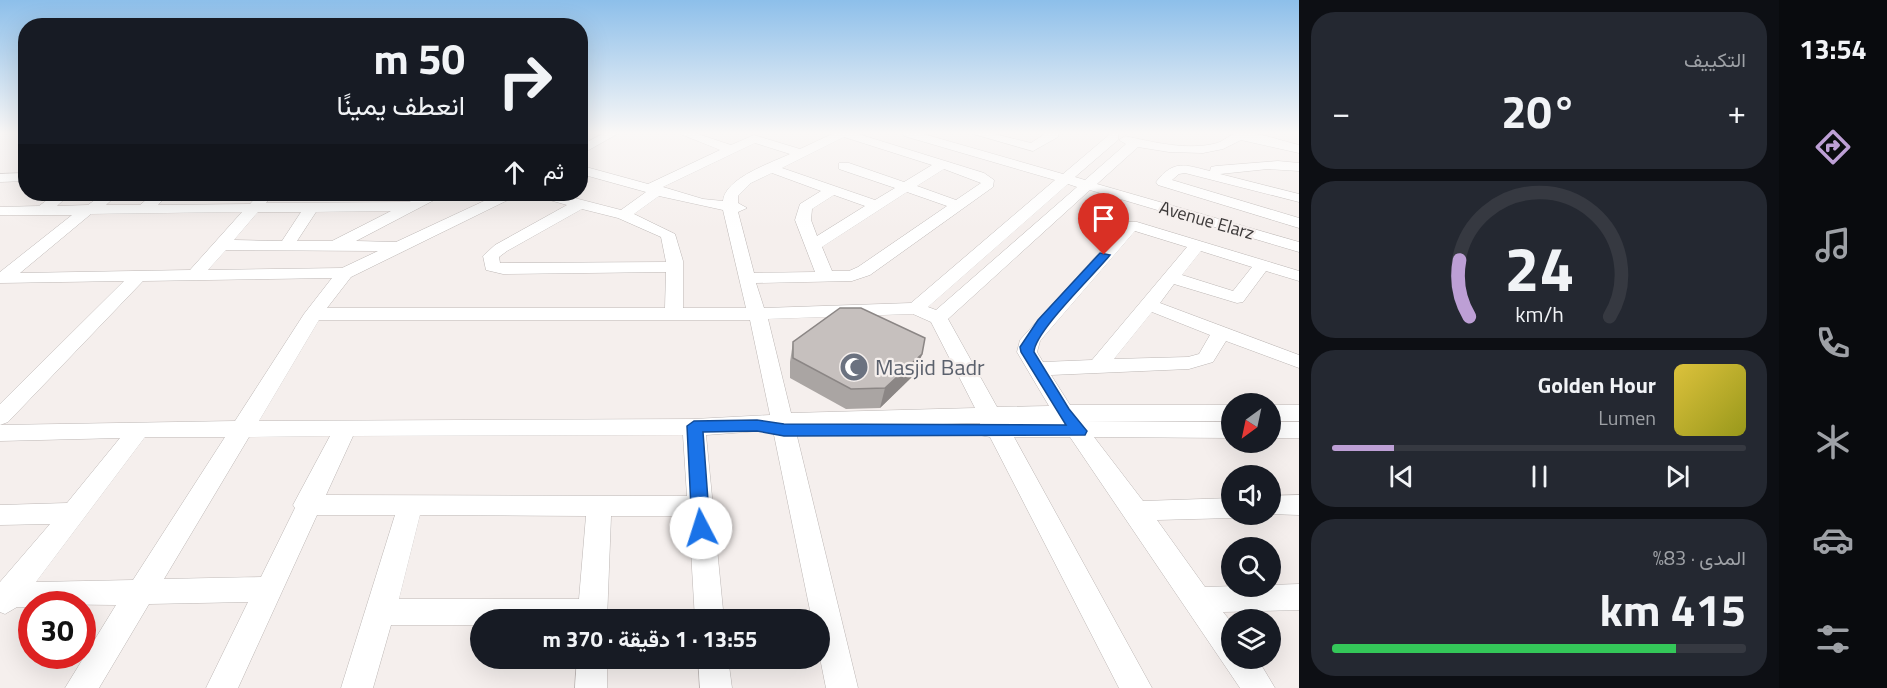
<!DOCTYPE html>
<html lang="ar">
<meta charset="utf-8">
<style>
body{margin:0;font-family:"Titillium Web",Vazirmatn,sans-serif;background:#242831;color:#f1f3f6;direction:rtl;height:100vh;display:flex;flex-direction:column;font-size:22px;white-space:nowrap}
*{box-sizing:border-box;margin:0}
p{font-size:20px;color:#9ea1a6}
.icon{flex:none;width:33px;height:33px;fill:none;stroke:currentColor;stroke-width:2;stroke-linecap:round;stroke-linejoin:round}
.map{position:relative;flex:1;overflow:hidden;direction:ltr}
.panel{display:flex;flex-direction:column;gap:12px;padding:12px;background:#0d0f14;width:480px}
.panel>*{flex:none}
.guide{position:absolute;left:18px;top:18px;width:570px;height:183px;border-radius:24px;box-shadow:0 6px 24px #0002;direction:rtl;background:#171b24;color:#f1f3f6;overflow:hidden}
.needle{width:39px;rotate:213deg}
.fabs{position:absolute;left:1221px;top:393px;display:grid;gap:12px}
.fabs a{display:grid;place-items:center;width:60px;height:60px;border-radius:50%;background:#171b24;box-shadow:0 6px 24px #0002;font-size:30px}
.speed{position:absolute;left:18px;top:591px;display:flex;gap:12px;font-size:30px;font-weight:700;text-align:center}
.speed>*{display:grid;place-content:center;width:78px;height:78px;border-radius:50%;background:#171b24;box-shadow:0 6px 24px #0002;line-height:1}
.speed .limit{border:9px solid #d22;background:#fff;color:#111}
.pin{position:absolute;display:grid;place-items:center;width:51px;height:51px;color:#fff;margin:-62px -26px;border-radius:50% 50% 50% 0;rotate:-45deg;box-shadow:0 0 6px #0007}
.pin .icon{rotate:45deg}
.me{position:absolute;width:66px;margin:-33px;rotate:355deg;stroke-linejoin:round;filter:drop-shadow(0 0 4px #0008)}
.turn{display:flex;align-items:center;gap:21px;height:126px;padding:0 24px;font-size:27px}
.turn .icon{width:78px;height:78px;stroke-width:2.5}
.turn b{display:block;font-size:42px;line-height:51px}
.then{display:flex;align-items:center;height:57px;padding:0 24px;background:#0003;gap:12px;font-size:22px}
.big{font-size:45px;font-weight:700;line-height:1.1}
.panel .card{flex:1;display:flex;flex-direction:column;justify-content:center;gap:9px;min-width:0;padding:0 21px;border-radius:24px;background:#242831}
.panel .dial{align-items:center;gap:0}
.dial svg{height:156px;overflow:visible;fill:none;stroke:#363941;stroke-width:7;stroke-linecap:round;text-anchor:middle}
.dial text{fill:#f1f3f6;stroke:none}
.song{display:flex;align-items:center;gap:18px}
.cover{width:72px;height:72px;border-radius:9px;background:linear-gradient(135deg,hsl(50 70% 55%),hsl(60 70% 35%))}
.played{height:6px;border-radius:3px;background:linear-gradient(90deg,#bd9fd5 15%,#363941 15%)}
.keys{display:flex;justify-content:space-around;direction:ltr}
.heat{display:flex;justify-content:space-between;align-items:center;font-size:33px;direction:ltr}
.charge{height:9px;border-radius:4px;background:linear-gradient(90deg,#34c759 83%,#363941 0)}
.trip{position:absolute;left:470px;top:609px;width:360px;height:60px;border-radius:30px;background:#171b24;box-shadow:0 6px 24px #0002;font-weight:700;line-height:60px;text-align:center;direction:rtl}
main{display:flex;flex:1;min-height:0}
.menu{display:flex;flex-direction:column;width:108px;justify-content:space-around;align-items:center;background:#090b0e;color:#9ea1a6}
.menu .icon{width:42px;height:42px}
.menu .selected{color:#bd9fd5}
.menu b{font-size:27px;color:#f1f3f6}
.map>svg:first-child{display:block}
</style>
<main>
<nav class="menu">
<b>13:54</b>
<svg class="icon selected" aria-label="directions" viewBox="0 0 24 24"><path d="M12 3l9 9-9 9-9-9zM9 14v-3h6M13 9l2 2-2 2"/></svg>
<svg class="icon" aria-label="music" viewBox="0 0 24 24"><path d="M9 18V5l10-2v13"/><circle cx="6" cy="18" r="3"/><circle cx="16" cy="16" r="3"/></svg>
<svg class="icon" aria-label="phone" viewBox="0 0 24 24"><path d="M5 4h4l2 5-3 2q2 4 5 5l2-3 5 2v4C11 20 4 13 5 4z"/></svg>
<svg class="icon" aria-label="climate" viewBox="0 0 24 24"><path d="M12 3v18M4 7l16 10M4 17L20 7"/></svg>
<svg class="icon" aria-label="car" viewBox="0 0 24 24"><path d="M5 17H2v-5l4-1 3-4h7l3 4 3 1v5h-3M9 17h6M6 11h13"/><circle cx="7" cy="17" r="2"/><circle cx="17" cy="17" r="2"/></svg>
<svg class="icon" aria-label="filters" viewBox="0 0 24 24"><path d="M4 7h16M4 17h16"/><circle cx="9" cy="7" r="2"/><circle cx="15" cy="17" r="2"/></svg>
</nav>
<section class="panel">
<div class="card"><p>التكييف</p>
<div class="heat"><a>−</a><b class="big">20°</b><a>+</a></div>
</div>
<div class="card dial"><svg viewBox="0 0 100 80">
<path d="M14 69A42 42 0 1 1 86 69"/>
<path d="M14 69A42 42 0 0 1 9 40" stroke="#bd9fd5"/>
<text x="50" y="56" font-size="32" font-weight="700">24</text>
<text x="50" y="72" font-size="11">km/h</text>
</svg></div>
<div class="card">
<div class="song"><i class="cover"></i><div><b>Golden Hour</b><p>Lumen</p></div></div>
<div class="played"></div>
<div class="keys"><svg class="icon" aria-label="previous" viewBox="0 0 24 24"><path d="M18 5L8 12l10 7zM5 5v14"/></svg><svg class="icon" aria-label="pause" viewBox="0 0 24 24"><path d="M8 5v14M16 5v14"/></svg><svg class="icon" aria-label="next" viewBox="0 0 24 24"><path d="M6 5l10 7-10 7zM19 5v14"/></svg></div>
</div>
<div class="card"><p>المدى · 83%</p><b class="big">415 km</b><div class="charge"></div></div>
</section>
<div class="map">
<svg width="1299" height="688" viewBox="0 0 1299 688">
<rect width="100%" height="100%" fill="#f5efed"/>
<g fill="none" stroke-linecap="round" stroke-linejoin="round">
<g stroke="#bdb7b5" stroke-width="1">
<g id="minor">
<polygon points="604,133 619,133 580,155 580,146"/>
<path d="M 678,133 L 695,133 L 731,145 L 754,135 L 800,149 L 834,133 L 855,133 L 984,173 L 994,180 L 993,187 L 870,275 L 852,281 L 756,283 L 764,308 L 911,303 L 1055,180 L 904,136 L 902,133 L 920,133 L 1063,174 L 1110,134 L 1118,134 L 1118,140 L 1075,177 L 1085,180 L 1126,144 L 1119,140 L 1125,136 C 1153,142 1188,151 1217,143 C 1224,141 1230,134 1237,133 C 1253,130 1281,141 1299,145 L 1299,153 L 1241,140 L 1223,149 L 1203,153 L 1169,152 L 1138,147 L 1097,184 L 1299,242 L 1299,252 L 1090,190 L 948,319 L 997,407 L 1049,406 L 1017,352 L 1020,340 L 1127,222 L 1137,222 L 1299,271 L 1299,281 L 1266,271 L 1243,302 L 1237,303 L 1174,284 L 1160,303 L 1299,355 L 1299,368 L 1226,341 L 1213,362 L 1189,369 L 1051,375 L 1070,405 L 1232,405 L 1232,421 L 1082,421 L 1232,422 L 1232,438 L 1094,437 L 1143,501 L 1232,498 L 1232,514 L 1241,515 L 1232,518 L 1157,520 L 1205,587 L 1299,584 L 1299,610 L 1223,612 L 1232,623 L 1232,658 L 1257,658 L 1275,688 L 1240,688 L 1070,437 L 1014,437 L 1152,688 L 1119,688 L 990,437 L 979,435 L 976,429 L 980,423 L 795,428 L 858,688 L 826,688 L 819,653 L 819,620 L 812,620 L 773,430 L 706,435 L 724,620 L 695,620 L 689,516 L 611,516 L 607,620 L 480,620 L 480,625 L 391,625 L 373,688 L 341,688 L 395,515 L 317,515 L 238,688 L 206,688 L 248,602 L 149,604 L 99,688 L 65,688 L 116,605 L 32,604 L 32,607 L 17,607 L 5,614 L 0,612 L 0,582 L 50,524 L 0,525 L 0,505 L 67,503 L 120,438 L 0,441 L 0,425 L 235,421 L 304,314 L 332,278 L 143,281 L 8,422 L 0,425 L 0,404 L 124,281 L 0,283 L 0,272 L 72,215 L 0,215 L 0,207 L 39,206 L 55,194 L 70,194 L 57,206 L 88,205 L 103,194 L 118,194 L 106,205 L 140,205 L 153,194 L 168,194 L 158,205 L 250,204 L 259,194 L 273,194 L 266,203 L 409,202 L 425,194 L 442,194 L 440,197 L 356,241 L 396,242 L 499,194 L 516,194 L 514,197 L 351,277 L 327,308 L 665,308 L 666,272 L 503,274 L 486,270 L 483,256 L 495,245 L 567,205 L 539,197 L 537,194 L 559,194 L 621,210 L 646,192 L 581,174 L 581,168 L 586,167 L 648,184 L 720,150 ZM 844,137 L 932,165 L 904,182 L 849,163 L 839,163 L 839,169 L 895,188 L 875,200 L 782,168 ZM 755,143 L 790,154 C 771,163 725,178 723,201 L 703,199 L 663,187 ZM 944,169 L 981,183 L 956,200 L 917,186 ZM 772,173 L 821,191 L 800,204 L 795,220 L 815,272 L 754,273 L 738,212 L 747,208 L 738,203 L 738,196 L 751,183 ZM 1068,184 L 1077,187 L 936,310 L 928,307 ZM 907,192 L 947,206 L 858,267 L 849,271 L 832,271 L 822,247 ZM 834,195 L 865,206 L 817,236 L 811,220 L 812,209 ZM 659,196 L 723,210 L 746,308 L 683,308 L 683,261 L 675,234 L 634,214 ZM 582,209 L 618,218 L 661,237 L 666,262 L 500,263 L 499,257 L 507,251 ZM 391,211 L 332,241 L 297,241 L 316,212 ZM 242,212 L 190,270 L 20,273 L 91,214 ZM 258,212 L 301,212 L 282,241 L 234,240 ZM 1135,231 L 1187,247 L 1092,360 L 1043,362 L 1037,352 L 1040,341 ZM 226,250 L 378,251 L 342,268 L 208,270 ZM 1201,251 L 1252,267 L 1233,291 L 1182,275 ZM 1152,312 L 1210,335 L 1199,354 L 1188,357 L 1114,359 ZM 913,314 L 931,322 L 975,408 L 791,413 L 768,319 ZM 319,320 L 750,320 L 770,415 L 694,419 L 259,421 ZM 683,435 L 687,496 L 326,495 L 353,436 ZM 330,436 L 293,505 L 295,508 L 261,577 L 164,579 L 249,437 ZM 145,437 L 225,437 L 133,580 L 36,582 ZM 420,515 L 586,516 L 579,599 L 399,599 Z"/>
<polygon points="970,133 990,133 1031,143 1046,133 1058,133 1058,137 1033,151"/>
<path d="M 1278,161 L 1299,163 L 1299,171 L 1268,169 L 1220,174 L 1299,194 L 1299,202 L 1185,173 L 1179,174 L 1172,180 L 1299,218 L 1299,228 L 1158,185 L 1156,182 C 1174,159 1185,165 1210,171 L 1211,167 L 1216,166 Z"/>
<polygon points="26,173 26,181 0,182 0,174"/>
<rect x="1270" y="405" width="29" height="16"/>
<rect x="1270" y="422" width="29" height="16"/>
<polygon points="1299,495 1299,515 1266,514 1270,514 1270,496"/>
<polygon points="577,658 607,658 607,688 575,688"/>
<polygon points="698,658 728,658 732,688 700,688"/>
</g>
</g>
<use href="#minor" fill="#fff" fill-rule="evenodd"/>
</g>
<polygon fill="#aaa5a3" points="793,342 922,354 916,373 880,408 846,409 790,378 790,362"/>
<polygon fill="#8b8685" points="922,354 916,373 880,408 885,388"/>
<polygon fill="#c6c0be" stroke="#8b8685" stroke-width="1.5" points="840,308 861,308 925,338 922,354 885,388 851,389 793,358 793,342"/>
<linearGradient id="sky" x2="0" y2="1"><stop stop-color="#8dbfea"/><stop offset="0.58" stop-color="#faf8f7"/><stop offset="1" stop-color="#faf8f7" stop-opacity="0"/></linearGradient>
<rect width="1299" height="229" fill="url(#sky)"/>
<path fill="#1a73e8" stroke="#114b97" stroke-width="1.5" d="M 1100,253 L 1110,255 C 1095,274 1034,332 1034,352 L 1069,409 L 1087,431 L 1085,435 L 784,436 L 757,431 L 703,432 L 710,528 L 707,534 L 701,536 L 694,534 L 692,528 L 687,426 L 694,421 L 757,420 L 784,424 L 1066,425 L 1021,352 L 1020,347 L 1038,320 Z"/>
<defs>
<g id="mosque-disc" transform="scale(1.5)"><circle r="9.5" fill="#6b7280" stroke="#f5efed"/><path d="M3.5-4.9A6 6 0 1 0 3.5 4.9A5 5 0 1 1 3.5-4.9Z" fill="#fff"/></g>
</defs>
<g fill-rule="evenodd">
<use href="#mosque-disc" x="854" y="367"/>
</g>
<g text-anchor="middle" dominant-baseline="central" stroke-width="4.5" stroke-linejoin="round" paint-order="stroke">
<g font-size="18" fill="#3b3838" stroke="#f5efed">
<text transform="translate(1207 220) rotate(16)">Avenue Elarz</text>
</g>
<g font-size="22" fill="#5b616d" stroke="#f5efed" text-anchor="start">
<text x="875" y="367">Masjid Badr</text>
</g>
</g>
</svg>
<div class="fabs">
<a><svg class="needle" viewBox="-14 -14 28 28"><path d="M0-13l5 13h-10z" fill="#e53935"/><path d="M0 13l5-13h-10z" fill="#9ea1a6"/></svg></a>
<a><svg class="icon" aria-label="sound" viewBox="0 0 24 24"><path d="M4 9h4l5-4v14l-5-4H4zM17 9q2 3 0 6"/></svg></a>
<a><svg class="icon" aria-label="search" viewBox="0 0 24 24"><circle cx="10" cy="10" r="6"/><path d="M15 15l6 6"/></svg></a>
<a><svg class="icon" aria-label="layers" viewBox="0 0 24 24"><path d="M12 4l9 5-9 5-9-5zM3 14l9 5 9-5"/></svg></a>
</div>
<div class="speed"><div class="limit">30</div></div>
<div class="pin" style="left:1104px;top:255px;background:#d93025"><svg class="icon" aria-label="arrive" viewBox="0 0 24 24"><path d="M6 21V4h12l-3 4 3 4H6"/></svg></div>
<svg class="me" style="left:701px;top:528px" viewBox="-20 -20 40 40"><circle r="19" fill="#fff"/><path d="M0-13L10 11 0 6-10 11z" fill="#1a73e8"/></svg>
<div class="trip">13:55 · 1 دقيقة · 370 m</div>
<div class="guide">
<div class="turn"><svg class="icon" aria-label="right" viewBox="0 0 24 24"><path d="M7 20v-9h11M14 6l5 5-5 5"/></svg><div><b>50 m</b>انعطف يمينًا</div></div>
<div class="then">ثم<svg class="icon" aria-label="ahead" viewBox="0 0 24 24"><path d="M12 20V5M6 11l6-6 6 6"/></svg></div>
</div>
</div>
</main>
